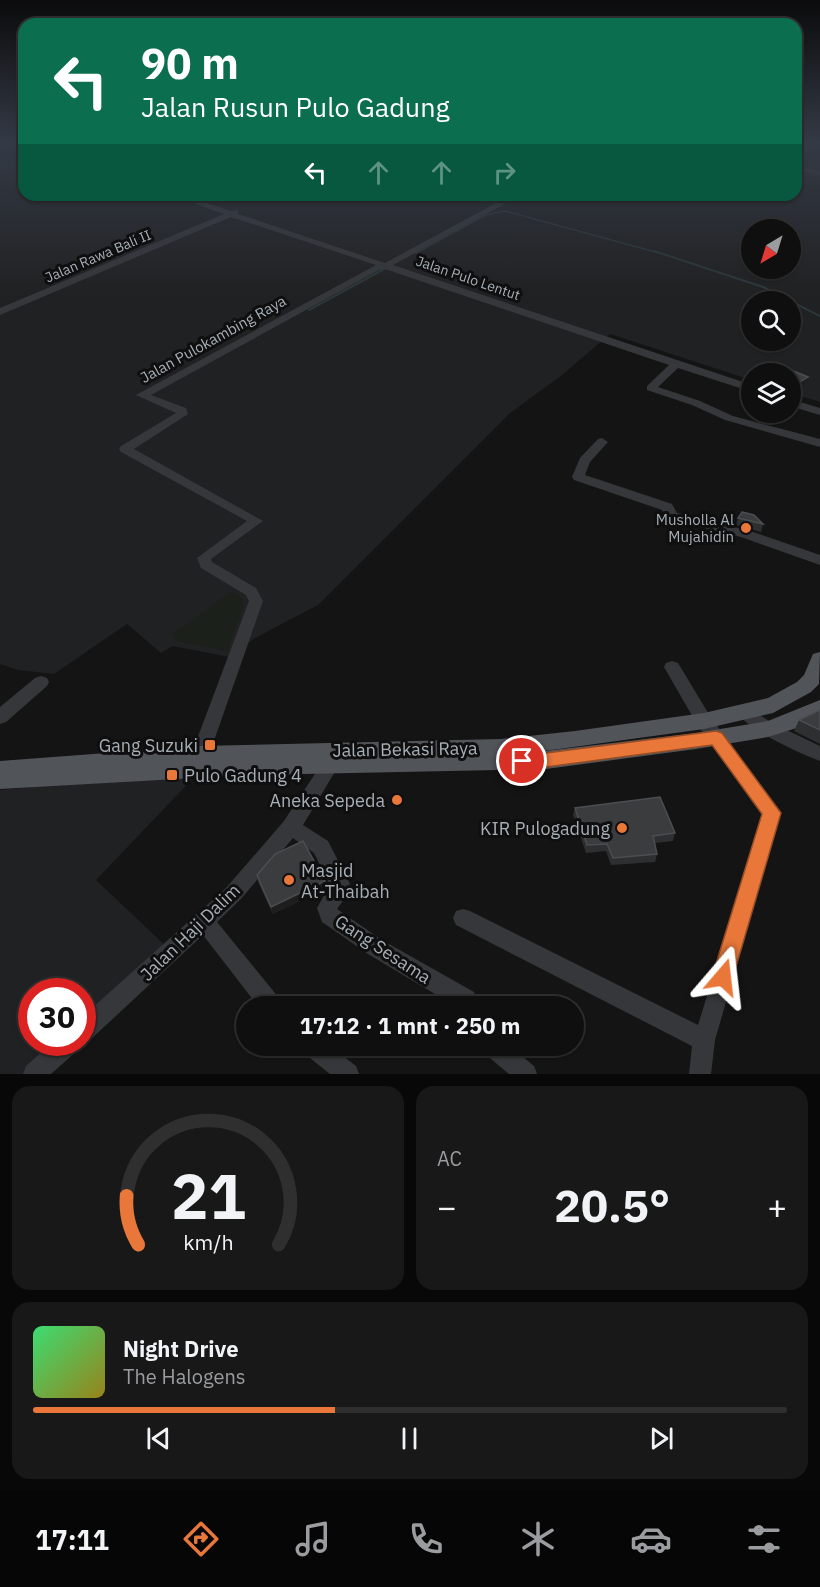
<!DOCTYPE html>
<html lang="id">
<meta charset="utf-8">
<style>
body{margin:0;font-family:"IBM Plex Sans",sans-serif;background:#181819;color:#f1f3f6;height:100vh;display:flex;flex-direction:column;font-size:22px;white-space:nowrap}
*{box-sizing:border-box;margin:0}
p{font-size:20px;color:#9b9c9f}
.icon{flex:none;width:33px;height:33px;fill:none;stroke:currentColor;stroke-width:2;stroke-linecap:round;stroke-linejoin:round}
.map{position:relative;height:1074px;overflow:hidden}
.details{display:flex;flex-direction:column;gap:12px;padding:12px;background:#080809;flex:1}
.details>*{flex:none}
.banner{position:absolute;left:18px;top:18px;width:784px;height:183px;border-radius:18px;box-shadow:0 2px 4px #0004,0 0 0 2px #2f2f30;background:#0b6e4f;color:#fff;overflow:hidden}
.needle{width:39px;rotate:218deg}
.buttons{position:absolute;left:741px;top:219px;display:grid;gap:12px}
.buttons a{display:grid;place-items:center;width:60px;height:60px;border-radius:50%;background:#0f0f10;box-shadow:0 2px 4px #0004,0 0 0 2px #2f2f30;font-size:30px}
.speed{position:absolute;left:18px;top:978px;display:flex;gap:12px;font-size:30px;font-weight:700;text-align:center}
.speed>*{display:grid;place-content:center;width:78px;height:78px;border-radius:50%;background:#0f0f10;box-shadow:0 2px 4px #0004,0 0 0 2px #2f2f30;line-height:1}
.speed .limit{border:9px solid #d22;background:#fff;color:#111}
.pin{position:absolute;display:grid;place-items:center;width:51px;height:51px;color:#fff;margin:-26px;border:3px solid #fff;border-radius:50%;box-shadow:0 2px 6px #0007}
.me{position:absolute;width:66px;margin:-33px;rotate:17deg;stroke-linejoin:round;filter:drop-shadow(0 0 4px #0008)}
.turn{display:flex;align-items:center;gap:21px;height:126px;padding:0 24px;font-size:27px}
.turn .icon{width:78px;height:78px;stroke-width:2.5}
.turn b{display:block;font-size:42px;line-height:51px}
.lanes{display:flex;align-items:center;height:57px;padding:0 24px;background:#0003;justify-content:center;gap:30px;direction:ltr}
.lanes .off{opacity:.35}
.big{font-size:45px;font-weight:700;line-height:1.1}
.details .card{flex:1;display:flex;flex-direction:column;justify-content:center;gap:9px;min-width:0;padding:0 21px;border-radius:18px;background:#181819}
.details .dial{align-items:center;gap:0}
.dial svg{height:156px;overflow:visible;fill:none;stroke:#2f2f30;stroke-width:7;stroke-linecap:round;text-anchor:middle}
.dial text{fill:#f1f3f6;stroke:none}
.song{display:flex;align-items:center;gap:18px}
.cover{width:72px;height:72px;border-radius:9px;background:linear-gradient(135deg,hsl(140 70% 55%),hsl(50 70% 35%))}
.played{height:6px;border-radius:3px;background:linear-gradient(90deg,#e87739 40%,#2f2f30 40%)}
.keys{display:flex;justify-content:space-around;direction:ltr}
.heat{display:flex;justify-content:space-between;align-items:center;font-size:33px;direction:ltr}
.details .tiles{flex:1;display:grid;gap:12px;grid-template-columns:1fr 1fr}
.card:last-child{grid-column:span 2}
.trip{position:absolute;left:236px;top:996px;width:348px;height:60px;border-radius:30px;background:#0f0f10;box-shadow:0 2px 4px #0004,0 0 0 2px #2f2f30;font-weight:700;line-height:60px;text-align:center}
.menu{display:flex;height:96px;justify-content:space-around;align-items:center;background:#060606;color:#9b9c9f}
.menu .icon{width:42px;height:42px}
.menu .on{color:#e87739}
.menu b{font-size:27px;color:#f1f3f6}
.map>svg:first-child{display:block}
</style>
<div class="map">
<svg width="820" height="1074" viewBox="0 0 820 1074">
<rect width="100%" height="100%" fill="#141415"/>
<g fill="#202122" fill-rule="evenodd">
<path d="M 0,143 L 24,143 L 24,195 L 796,195 L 797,143 L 820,143 L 820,402 L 791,393 L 790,374 L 752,374 L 751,380 L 610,334 L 562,375 L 509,414 L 318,605 L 255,638 L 229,657 L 173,646 L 161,653 L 127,624 L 54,674 L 18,670 L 0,664 ZM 752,230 L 790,230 L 790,268 L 752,268 ZM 752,302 L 790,302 L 790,340 L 752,340 Z"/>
<polygon points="199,772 96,880 169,949 83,1027 82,992 32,992 32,1042 65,1043 27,1074 0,1074 0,790"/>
</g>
<polygon fill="#1b201a" points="231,592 242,598 244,605 227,651 177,641 172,634"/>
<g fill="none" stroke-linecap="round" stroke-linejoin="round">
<polyline stroke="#2b3739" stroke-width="1.5" points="416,253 486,215 505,211 659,253"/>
<g stroke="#2b3739" stroke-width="2">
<polyline points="654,251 763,287 820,316"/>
<polyline points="416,253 419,251"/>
<polyline points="309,310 386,268"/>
</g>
<g fill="#35373a" fill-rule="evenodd">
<polygon points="16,143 24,143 24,146 17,144"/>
<polygon points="796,166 820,171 820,175 796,170"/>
<polygon points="171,195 183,195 231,211 238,210 238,214 385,263 511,195 521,195 393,265 752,385 752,392 678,368 658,387 700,401 733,416 820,439 820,447 725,420 692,405 647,390 647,386 669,365 385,269 379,270 151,395 186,408 188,414 134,449 263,521 211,559 212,562 256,588 263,601 209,755 206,760 200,762 194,760 191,755 249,601 246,595 201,568 197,558 247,521 121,452 119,449 121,446 176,413 136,395 376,265 231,217 0,315 0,308 224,214"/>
<polygon points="790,399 820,408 820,415 790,406"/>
<polygon points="602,438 608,442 590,462 585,475 672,504 677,513 750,531 820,555 820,565 741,537 667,519 662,510 574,480 572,477 580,458 598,439"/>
<polygon points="672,661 678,663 710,716 781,813 715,1040 711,1074 689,1074 692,1046 456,925 453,918 456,911 463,909 470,911 698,1025 763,814 698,726 664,667 666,663"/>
<polygon points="41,676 47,678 49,682 47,686 6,722 0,724 0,707 35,678"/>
<path d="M 745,706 L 774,724 L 820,746 L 820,761 C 801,754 746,729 737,712 L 739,707 Z"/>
<polygon points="330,758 336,760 339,765 303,825 328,841 350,884 347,895 337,909 382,940 474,992 477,1000 475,1006 455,1006 368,954 322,922 317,908 330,885 314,853 293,838 240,900 217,922 279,998 281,1006 258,1006 203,935 90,1040 82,1043 81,1042 82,1017 226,888 284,821 324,760"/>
<polygon points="53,1042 81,1042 78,1050 51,1074 23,1074 26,1066"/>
<polygon points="302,1046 330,1046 356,1066 359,1074 330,1074 305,1054"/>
<polygon points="482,1046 510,1046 534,1066 537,1074 509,1074 485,1054"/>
</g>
<polygon fill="#515559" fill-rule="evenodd" points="820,652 819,684 811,692 773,713 704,729 537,752 696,733 768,721 820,700 820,717 806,725 768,737 696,749 546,769 248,775 0,789 0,761 200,746 501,739 575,731 704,713 768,698 797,682 804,675 813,654"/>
</g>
<g fill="#2d2f30">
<polygon points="790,374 806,383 793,392 790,391"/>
<polygon points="738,518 763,524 761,532 736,525"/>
<polygon points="820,710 820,744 794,731 799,720"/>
<polygon points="575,808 675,833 673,841 655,843 657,854 655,862 611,865 606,851 586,853 573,815"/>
<polygon points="257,875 325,889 273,914 258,882"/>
</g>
<g fill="#1e1e1f">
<polygon points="808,377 806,383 793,392 795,385"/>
<polygon points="325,881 325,889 273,914 271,907"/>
</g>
<g fill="#3a3c3e" stroke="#4b4e51" stroke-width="1.5">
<polygon points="786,368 808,377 795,385 790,383 790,374 778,374"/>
<polygon points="742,512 754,515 763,524 738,518"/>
<polygon points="820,710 820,730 799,720"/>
<polygon points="660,797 675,833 653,836 657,854 613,858 607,844 587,845 575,808"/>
<polygon points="303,841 325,881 271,907 257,875 275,854"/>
</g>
<linearGradient id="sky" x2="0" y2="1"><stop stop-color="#0b0b0c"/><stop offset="0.49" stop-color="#343a46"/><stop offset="1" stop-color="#343a46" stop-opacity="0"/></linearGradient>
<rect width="820" height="293" fill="url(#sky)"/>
<polygon fill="#e87739" stroke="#974d25" stroke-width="1.5" points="716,731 722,733 781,813 733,977 730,984 723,987 715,984 712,977 762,814 712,745 546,767 516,766 513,761 516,756 546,753"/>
<g fill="#e87739" stroke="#0f0f10" stroke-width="2">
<circle cx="746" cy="528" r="6"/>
<rect x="204" y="739" width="12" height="12" rx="3"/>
<rect x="166" y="769" width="12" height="12" rx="3"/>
<circle cx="397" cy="800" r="6"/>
<circle cx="622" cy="828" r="6"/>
<circle cx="289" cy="880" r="6"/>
</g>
<g text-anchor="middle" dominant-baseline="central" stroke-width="6" stroke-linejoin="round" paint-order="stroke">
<g font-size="14" fill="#a6afb5" stroke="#0f0f10">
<text transform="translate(98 256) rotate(-23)">Jalan Rawa Bali II</text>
<text transform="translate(468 278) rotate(19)">Jalan Pulo Lentut</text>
</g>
<g font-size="15" fill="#a6afb5" stroke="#0f0f10">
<text transform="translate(213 339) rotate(-29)">Jalan Pulokambing Raya</text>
</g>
<g font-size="15" fill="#a6afb5" stroke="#0f0f10" text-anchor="end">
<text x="734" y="519">Musholla Al<tspan x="734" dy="17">Mujahidin</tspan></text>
</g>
<g font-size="18" fill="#a6afb5" stroke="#0f0f10" text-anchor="end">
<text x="198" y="745">Gang Suzuki</text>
<text x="184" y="775" text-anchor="start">Pulo Gadung 4</text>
<text x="385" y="800">Aneka Sepeda</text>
<text x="610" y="828">KIR Pulogadung</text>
<text x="301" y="870" text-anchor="start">Masjid<tspan x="301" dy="21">At-Thaibah</tspan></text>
</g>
<g font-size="18" fill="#a6afb5" stroke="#0f0f10">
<text transform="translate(405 749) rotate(-1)">Jalan Bekasi Raya</text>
<text transform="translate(190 932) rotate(-44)">Jalan Haji Dalim</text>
<text transform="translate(383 949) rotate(33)">Gang Sesama</text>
</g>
</g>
</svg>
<div class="buttons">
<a><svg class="needle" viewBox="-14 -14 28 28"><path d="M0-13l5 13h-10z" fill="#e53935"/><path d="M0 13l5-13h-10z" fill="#9b9c9f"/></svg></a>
<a><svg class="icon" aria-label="search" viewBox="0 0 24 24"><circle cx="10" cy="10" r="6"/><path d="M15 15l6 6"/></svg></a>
<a><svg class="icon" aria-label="layers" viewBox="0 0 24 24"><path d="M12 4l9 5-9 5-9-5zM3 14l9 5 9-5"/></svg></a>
</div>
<div class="speed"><div class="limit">30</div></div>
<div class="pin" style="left:522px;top:761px;background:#d93025"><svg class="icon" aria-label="arrive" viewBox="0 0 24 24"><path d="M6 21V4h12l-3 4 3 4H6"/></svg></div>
<svg class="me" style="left:723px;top:977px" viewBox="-20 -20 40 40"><path d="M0-17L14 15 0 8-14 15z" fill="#e87739" stroke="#fff" stroke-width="4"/></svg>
<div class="trip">17:12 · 1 mnt · 250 m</div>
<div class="banner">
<div class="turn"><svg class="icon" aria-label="left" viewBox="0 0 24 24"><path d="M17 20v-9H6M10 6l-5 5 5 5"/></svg><div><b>90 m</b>Jalan Rusun Pulo Gadung</div></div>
<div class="lanes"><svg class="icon" aria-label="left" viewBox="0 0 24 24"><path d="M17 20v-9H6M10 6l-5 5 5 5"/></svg><svg class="icon off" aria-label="ahead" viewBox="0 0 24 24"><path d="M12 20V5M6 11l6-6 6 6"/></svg><svg class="icon off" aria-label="ahead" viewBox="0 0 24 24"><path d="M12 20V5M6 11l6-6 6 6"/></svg><svg class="icon off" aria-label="right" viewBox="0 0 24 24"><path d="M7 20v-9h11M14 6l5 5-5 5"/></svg></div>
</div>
</div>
<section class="details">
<div class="tiles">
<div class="card dial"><svg viewBox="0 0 100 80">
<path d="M14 69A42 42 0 1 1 86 69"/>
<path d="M14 69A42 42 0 0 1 8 44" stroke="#e87739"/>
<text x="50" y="56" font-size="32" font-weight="700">21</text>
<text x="50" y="72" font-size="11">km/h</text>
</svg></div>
<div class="card"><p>AC</p>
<div class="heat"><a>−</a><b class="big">20.5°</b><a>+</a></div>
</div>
<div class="card">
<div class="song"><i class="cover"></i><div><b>Night Drive</b><p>The Halogens</p></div></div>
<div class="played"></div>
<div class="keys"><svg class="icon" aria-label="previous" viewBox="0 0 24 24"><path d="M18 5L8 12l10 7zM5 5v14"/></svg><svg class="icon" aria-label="pause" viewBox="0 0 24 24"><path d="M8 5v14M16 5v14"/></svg><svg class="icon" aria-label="next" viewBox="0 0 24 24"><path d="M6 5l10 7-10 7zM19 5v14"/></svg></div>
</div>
</div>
</section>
<nav class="menu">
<b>17:11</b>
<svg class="icon on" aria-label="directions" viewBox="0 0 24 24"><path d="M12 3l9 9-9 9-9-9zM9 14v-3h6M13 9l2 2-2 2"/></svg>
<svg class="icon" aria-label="music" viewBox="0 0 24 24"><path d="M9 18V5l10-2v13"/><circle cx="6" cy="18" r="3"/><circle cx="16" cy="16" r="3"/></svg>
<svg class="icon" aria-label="phone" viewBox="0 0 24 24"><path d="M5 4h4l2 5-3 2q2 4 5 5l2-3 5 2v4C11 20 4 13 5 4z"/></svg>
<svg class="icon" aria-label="climate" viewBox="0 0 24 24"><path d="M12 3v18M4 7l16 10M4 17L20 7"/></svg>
<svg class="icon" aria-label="car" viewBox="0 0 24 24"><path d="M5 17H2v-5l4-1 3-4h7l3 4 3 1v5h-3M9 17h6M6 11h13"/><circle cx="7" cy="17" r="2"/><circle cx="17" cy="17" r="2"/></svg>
<svg class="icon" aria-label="filters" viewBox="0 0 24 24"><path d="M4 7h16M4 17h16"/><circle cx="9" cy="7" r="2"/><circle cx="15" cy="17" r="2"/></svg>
</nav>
